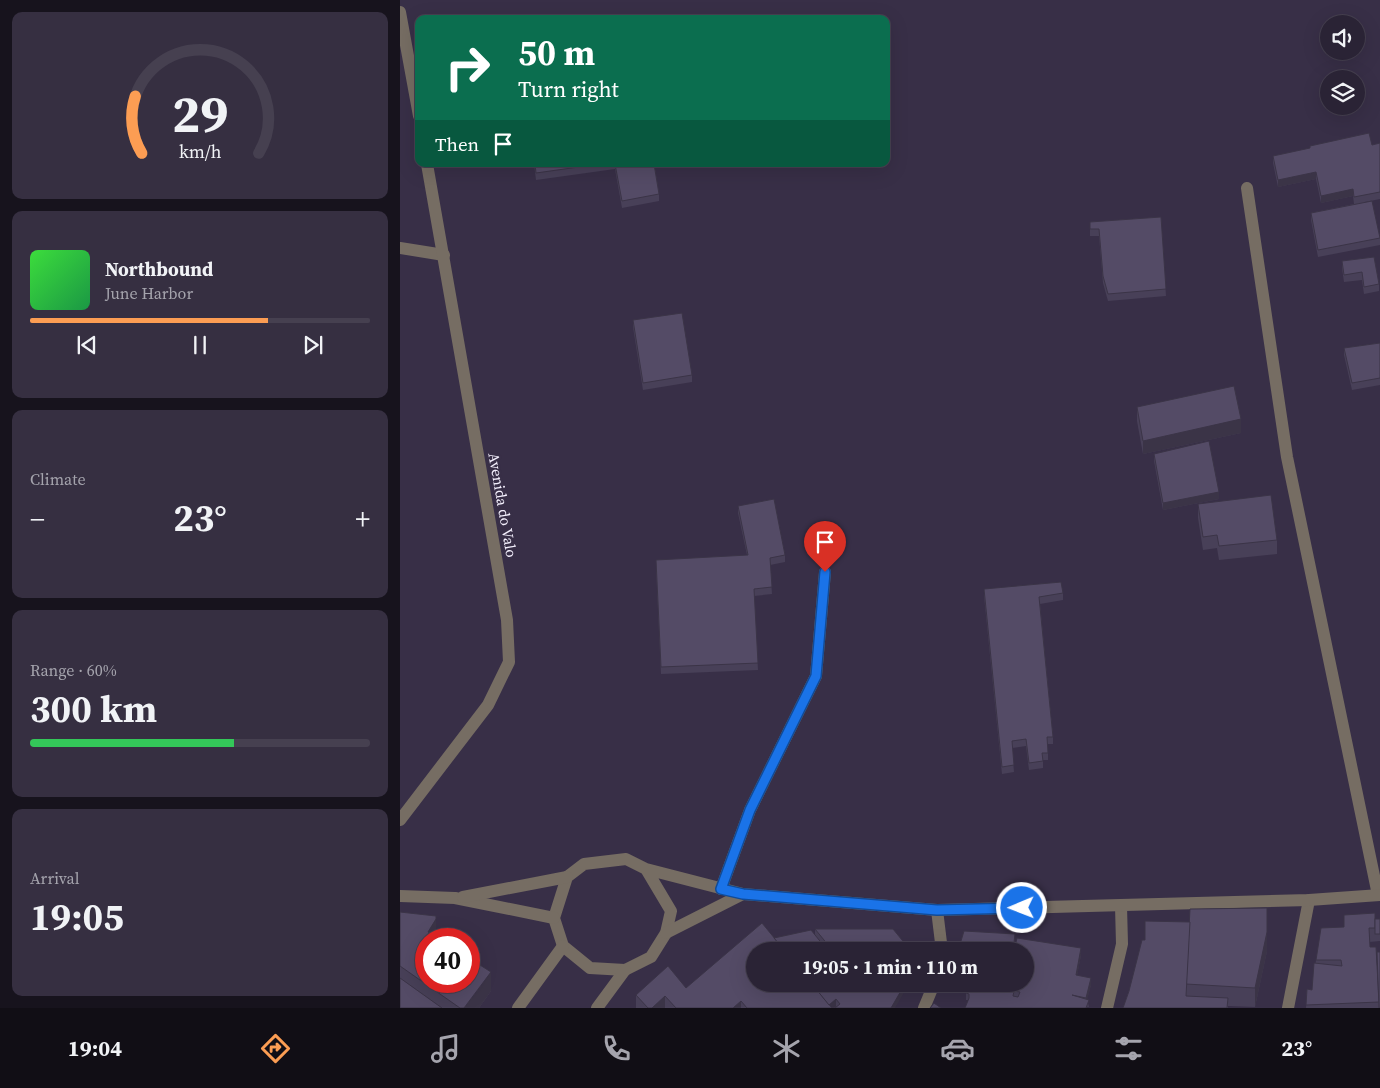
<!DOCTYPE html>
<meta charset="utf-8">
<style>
body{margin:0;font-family:"Source Serif 4",serif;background:#362f41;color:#f1f3f6;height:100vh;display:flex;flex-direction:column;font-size:19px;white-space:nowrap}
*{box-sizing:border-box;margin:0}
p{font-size:16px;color:#a5a4ad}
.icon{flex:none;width:28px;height:28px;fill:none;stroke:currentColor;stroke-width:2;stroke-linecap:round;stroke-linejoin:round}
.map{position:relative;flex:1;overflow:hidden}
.details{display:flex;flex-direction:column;gap:12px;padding:12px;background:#17131d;width:400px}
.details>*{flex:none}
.hud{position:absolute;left:15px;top:15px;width:475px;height:152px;border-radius:10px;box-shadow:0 5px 20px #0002,0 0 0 1px #464050;background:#0b6e4f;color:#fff;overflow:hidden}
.buttons{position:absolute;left:920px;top:15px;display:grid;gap:10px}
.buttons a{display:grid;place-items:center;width:45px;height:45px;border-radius:50%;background:#2a2335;box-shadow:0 5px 20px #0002,0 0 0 1px #464050;font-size:25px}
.speed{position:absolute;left:15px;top:928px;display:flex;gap:10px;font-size:25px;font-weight:700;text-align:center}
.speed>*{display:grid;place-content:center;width:65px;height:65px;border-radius:50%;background:#2a2335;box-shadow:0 5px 20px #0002,0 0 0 1px #464050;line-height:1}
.speed .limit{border:8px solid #d22;background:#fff;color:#111}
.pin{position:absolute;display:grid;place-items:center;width:42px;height:42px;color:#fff;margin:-51px -21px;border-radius:50% 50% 50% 0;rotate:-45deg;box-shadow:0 0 5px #0007}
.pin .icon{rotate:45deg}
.me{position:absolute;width:55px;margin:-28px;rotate:269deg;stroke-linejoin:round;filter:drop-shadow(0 0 4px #0008)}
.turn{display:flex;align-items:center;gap:18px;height:105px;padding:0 20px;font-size:22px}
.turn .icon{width:65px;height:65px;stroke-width:2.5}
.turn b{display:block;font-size:35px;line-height:42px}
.then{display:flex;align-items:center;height:48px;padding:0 20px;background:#0003;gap:10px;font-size:19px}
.big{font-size:38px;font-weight:700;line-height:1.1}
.details .widget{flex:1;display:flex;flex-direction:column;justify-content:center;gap:8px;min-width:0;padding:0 18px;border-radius:10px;background:#362f41}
.details .dial{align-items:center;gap:0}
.dial svg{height:130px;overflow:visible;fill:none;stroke:#464050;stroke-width:7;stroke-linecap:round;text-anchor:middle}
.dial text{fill:#f1f3f6;stroke:none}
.song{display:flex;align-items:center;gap:15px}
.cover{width:60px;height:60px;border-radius:8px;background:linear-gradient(135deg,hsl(120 70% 55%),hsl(140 70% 35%))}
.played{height:5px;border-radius:2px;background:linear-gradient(90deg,#fc9d53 70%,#464050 70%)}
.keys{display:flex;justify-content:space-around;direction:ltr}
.heat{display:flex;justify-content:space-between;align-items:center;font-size:28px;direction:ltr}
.charge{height:8px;border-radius:4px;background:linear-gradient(90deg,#34c759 60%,#464050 0)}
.trip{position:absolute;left:346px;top:942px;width:288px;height:50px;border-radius:25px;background:#2a2335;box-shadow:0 5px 20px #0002,0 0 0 1px #464050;font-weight:700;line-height:50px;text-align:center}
.tab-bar{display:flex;height:80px;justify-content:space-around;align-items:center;background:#110e15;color:#a5a4ad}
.tab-bar .icon{width:35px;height:35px}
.tab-bar .current{color:#fc9d53}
.tab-bar b{font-size:22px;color:#f1f3f6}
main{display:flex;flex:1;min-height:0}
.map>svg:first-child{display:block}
</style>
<main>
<section class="details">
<div class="widget dial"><svg viewBox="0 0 100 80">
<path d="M14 69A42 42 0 1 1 86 69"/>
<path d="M14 69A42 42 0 0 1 10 34" stroke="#fc9d53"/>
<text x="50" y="56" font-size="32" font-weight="700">29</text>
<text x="50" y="72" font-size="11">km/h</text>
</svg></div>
<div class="widget">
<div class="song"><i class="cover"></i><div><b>Northbound</b><p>June Harbor</p></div></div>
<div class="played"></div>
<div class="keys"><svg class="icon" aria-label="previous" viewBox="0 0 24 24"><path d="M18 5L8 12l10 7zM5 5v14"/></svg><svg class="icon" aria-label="pause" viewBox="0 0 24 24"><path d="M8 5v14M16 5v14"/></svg><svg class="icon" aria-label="next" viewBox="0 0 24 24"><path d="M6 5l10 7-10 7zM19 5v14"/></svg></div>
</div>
<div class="widget"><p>Climate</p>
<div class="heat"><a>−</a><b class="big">23°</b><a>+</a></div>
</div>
<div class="widget"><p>Range · 60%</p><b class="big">300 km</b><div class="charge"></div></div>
<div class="widget"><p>Arrival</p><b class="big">19:05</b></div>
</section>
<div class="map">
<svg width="980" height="1008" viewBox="0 0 980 1008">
<rect width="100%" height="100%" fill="#382f47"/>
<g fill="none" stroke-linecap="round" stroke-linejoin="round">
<g stroke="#766d63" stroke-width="12">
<polyline points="0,12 19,116"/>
<polyline points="847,188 887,457 978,895"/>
<polyline points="0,248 44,255"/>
<polyline points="0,820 88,705 109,662 107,620 27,164"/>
<polyline points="321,889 350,810 416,676 425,572"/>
<polyline points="537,910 542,951"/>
<polyline points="524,1008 534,984"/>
<polyline points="707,1008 722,944 721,906"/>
<polyline points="888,1008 909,900"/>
</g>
<g stroke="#766d63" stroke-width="12">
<polyline points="246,869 271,911 266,933 251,957 225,970 190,968 163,946 154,918 167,877 184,864 226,859 246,869 343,894 537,910 909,900 980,895"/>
<polyline points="0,896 55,898 154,918"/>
<polyline points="63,897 167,877"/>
<polyline points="266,933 343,894"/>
<polyline points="118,1008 163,946"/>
<polyline points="197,1008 225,970"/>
</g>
</g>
<g fill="#484058">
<polygon points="980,143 980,199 965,202 980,236 980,245 918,257 911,220 911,213 954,204 953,196 921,203 916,179 878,187 873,163 873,156 972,145"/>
<polygon points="134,164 254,164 259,194 259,201 222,208 215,169 136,180"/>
<polygon points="761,217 766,296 708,301 703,283 699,236 690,236 690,222"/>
<polygon points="974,257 979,284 979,291 964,294 962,280 944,282 942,268 942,261"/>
<polygon points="233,320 292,375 292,382 243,390 233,327"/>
<polygon points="980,343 980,385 952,390 944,355 944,348"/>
<polygon points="737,407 841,433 743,454 737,421"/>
<polygon points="754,454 819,499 763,510 754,461"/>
<polygon points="798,504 877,540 877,554 819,560 817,548 803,550 798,518"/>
<polygon points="338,506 385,555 385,562 370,565 372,594 354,596 358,670 261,674 256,567 347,555 338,513"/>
<polygon points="584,589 663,593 663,600 640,604 653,737 653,744 648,744 648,760 643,760 643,768 629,770 626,746 612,748 614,772 602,774 584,596"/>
<polygon points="0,912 36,938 91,991 79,1008 0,1008"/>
<polygon points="944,915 975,919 980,919 980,941 969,942 970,947 980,1008 906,1008 907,989 912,990 916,960 944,927"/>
<polygon points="415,929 511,951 355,951 355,984 509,984 436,1007 436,1006 434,1008 236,1008 236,995 286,988 374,938 415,935"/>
<polygon points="867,951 855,1007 828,1006 828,1008 723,1008 729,991"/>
<polygon points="681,955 677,975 691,985 687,999 689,1007 566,1000 566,993 568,984 625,984"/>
</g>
<g fill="#3b3447">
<polygon points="916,172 916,179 878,187 878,180"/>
<polygon points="953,189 953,196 921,203 921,196"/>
<polygon points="841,419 841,433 743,454 743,441"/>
<polygon points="819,492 819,499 763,510 763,503"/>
<polygon points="867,908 867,951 855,1007 855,988"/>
<polygon points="36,919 36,939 28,932"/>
<polygon points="681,948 681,955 676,982 676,975"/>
<polygon points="91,972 91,991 79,1008 64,1008"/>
<polygon points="691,978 691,985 686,1005 686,998"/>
<polygon points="505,984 509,984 495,1008 491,1008"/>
<polygon points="265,996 265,1008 252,1008"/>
<polygon points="436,999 436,1006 434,1008 425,1008"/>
<polygon points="341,1001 341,1008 333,1008"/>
</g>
<g fill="#544b66" stroke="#3b3447" fill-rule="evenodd">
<polygon points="969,133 972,145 980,143 980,192 954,197 953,189 921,196 916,172 878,180 873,156 910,148 910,146"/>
<polygon points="135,164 200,164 136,173"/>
<polygon points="215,164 254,164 259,194 222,201"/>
<polygon points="972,201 980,238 918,250 911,213"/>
<polygon points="761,217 766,289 708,294 703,276 699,229 690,229 690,222"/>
<polygon points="974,257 979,284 964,287 962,272 944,275 942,261"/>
<polygon points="282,313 292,375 243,383 233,320"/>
<polygon points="980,343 980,378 952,383 944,348"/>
<polygon points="834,386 841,419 743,441 737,407"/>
<polygon points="809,441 819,492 763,503 754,454"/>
<polygon points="871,495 877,540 819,546 817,535 803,537 798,504"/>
<polygon points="374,499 385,555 370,558 372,587 354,589 358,663 261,667 256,560 348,555 338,506"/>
<polygon points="661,582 663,593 639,597 653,737 647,737 648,753 642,753 643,761 629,763 626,739 612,741 614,765 602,767 584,589"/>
<polygon points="867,908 867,932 855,988 786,984 790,909"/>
<polygon points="0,912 36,916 36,919 28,932 38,939 26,939 26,981 69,981 69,958 91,972 64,1008 60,1008 0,966"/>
<polygon points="975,913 975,928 969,928 970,947 976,947 979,1002 906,1005 907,989 912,990 914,963 942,966 941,960 916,960 921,928 944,927 944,915"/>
<rect x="975" y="919" width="5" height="15"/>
<polygon points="745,921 790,922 786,996 828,998 827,1008 723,1008 729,991 742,940 745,940"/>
<polygon points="362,923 385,951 355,951 355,984 412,984 432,1008 347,1008 341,1001 333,1008 276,1008 265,996 252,1008 248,1008 236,995 268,966 286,988"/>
<polygon points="415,929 493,929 511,951 433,951"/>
<polygon points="411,930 428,951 385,951 374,938"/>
<polygon points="564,931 615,934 613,951 558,951"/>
<path d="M 617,938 L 681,948 L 676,975 L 691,978 L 686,998 L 672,995 L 689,1000 L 686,1008 L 565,1008 L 569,998 L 569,994 L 566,993 L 568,984 L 609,984 L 613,985 L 614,984 L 625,984 L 625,951 L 614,951 ZM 614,991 L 620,992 L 618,997 L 613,996 Z"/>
<polygon points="977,952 980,952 980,1008 979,1008"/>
<polygon points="0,978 42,1008 0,1008"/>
<polygon points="412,984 455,984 460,990 463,987 460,984 505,984 491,1008 435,1008 440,1004 436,999 429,1005"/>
<polygon points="534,1003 541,1008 530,1008"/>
</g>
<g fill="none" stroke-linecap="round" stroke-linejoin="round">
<g stroke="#114b97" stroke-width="12">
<polyline id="route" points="425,572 416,676 350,810 321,889 343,894 537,910 622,908"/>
</g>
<use href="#route" stroke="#1a73e8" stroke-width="9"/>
</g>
<g text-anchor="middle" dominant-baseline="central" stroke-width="5" stroke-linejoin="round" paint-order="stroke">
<g font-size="15" fill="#f4f0fd" stroke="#382f47">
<text transform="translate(103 505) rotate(80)">Avenida do Valo</text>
</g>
</g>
</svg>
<div class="buttons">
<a><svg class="icon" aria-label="sound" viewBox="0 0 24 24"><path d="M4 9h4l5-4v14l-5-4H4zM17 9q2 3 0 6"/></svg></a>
<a><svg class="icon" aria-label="layers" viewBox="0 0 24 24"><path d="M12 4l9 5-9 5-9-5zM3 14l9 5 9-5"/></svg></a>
</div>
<div class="speed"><div class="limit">40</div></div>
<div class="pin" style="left:425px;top:572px;background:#d93025"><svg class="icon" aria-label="arrive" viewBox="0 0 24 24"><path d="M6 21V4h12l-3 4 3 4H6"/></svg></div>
<svg class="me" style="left:622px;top:908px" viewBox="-20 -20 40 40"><circle r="17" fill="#1a73e8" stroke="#fff" stroke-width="3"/><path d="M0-11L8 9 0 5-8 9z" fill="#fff"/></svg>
<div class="trip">19:05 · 1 min · 110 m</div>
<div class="hud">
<div class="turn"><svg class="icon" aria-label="right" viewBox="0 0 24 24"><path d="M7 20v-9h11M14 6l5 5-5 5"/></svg><div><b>50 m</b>Turn right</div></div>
<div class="then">Then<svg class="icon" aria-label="arrive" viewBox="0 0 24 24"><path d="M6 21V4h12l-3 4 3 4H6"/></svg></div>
</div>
</div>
</main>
<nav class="tab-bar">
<b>19:04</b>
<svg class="icon current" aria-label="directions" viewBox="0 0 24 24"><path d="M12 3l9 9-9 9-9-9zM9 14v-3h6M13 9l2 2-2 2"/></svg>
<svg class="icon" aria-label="music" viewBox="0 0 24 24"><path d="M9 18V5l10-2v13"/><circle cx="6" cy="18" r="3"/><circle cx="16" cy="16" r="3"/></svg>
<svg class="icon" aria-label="phone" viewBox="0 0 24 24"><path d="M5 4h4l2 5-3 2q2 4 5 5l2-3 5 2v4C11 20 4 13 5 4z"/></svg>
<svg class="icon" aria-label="climate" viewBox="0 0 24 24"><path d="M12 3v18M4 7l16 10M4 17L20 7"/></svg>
<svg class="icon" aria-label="car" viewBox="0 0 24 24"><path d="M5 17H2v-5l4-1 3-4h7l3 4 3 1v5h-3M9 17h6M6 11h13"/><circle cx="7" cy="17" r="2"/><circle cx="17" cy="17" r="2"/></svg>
<svg class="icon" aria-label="filters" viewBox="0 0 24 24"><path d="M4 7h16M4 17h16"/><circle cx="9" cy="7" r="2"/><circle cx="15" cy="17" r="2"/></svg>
<b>23°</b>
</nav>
